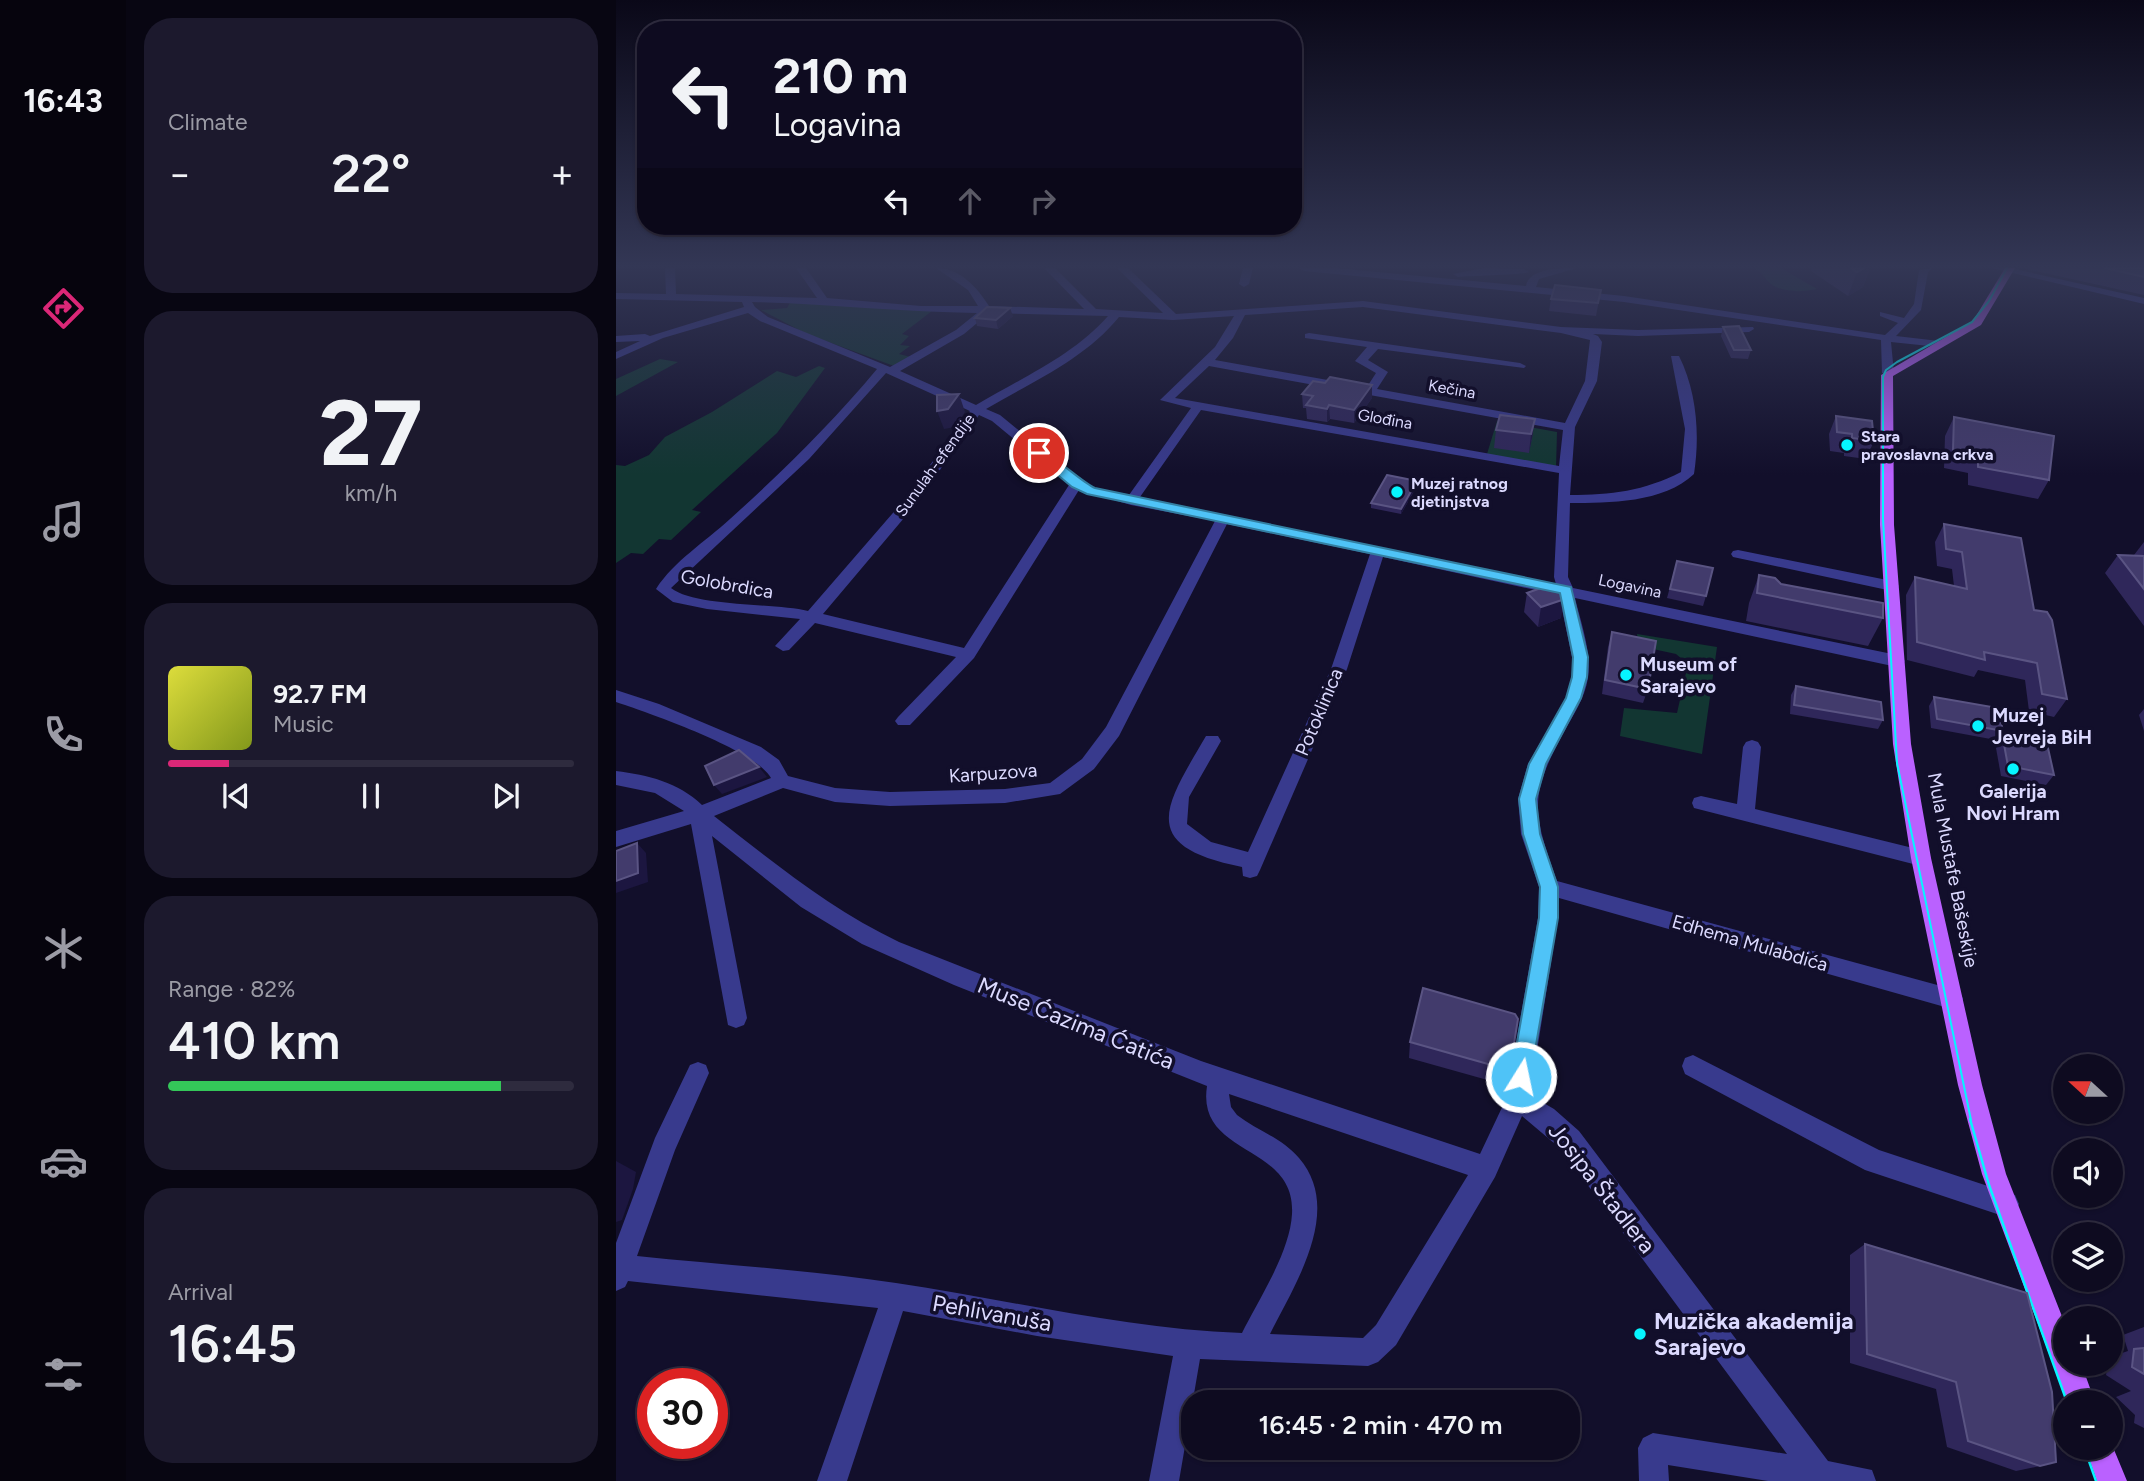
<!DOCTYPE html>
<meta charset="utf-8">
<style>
body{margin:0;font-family:Figtree,sans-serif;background:#1c192d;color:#f1f3f6;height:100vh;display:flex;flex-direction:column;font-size:26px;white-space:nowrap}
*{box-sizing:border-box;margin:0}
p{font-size:23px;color:#9b9ba5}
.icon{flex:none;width:38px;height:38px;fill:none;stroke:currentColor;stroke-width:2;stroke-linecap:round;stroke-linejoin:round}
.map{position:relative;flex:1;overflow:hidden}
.details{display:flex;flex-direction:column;gap:18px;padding:18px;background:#080612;width:490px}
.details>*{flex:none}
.top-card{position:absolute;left:21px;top:21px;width:665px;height:214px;border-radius:28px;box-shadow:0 2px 5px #0004,0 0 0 2px #2e2b3e;background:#0e0b20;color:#f1f3f6;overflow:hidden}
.needle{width:46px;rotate:291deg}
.buttons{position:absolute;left:1437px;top:1054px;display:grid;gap:14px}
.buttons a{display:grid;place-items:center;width:70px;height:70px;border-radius:50%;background:#0e0b20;box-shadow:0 2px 5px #0004,0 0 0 2px #2e2b3e;font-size:35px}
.speed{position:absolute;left:21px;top:1368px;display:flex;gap:14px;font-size:35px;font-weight:700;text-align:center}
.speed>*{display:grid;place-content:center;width:91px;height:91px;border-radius:50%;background:#0e0b20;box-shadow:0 2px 5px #0004,0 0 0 2px #2e2b3e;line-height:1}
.speed .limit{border:10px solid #d22;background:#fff;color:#111}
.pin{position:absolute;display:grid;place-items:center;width:60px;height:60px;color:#fff;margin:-30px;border:4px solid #fff;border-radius:50%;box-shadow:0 2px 7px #0007}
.me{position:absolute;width:77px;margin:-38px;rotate:10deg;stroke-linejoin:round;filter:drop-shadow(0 0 5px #0008)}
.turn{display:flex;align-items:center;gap:24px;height:147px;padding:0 21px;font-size:32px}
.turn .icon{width:91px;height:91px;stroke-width:2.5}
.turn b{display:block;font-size:49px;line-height:60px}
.lanes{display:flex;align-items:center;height:66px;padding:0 21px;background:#0003;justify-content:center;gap:35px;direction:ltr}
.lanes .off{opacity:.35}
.big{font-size:52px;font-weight:600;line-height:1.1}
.details .tile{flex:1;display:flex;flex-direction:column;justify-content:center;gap:10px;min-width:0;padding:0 24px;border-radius:28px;background:#1c192d}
.details .dial{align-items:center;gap:0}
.dial b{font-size:91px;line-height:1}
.song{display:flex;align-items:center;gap:21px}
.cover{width:84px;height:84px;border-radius:10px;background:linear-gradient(135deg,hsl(60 70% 55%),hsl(70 70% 35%))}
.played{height:7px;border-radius:4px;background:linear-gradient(90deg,#db2777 15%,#2e2b3e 15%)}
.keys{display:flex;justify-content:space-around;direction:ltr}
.heat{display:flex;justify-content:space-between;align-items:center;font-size:38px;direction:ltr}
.charge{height:10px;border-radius:5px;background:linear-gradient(90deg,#34c759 82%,#2e2b3e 0)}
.trip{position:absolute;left:565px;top:1390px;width:399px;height:70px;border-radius:28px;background:#0e0b20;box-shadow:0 2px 5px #0004,0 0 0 2px #2e2b3e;font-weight:600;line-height:70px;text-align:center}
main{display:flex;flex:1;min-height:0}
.tab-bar{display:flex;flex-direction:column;width:126px;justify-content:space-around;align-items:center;background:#06040d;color:#9b9ba5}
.tab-bar .icon{width:49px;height:49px}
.tab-bar .selected{color:#db2777}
.tab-bar b{font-size:32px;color:#f1f3f6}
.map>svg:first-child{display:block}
</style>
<main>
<nav class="tab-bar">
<b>16:43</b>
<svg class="icon selected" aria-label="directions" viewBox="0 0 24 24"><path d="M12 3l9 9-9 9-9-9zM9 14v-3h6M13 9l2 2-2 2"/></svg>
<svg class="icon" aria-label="music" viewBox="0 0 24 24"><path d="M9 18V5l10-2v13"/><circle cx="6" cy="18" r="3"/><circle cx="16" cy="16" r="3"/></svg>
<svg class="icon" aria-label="phone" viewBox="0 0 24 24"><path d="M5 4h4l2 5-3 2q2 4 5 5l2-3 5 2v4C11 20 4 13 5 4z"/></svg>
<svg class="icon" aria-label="climate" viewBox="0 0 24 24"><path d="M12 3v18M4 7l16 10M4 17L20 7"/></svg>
<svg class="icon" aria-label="car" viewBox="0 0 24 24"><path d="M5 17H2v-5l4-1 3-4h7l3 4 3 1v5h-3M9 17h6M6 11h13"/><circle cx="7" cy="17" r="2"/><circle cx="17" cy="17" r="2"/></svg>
<svg class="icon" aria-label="filters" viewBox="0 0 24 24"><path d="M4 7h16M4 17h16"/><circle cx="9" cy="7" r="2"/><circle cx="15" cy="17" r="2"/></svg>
</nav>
<section class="details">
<div class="tile"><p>Climate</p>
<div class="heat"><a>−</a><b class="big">22°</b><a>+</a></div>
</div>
<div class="tile dial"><b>27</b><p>km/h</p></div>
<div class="tile">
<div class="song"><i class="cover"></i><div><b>92.7 FM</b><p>Music</p></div></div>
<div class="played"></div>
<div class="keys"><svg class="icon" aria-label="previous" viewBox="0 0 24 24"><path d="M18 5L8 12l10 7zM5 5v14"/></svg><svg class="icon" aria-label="pause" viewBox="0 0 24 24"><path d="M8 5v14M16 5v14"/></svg><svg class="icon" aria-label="next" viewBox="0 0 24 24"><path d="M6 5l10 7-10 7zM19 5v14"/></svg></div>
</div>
<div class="tile"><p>Range · 82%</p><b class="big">410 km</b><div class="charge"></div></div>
<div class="tile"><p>Arrival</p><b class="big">16:45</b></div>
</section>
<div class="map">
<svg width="1528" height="1481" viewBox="0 0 1528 1481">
<rect width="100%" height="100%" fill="#120f2b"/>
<g fill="#123632">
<path d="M 1138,268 L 1165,268 L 1201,289 C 1188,292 1167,293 1155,284 C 1149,279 1146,272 1138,268 Z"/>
<polygon points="175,301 316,311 286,334 293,336 284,345 294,346 283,354 295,357 278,366 191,334 145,310 171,308"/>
<polygon points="44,359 62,362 0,396 0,379"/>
<polygon points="203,366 209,368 161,433 76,510 85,512 55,540 43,539 27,554 15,553 0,563 0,465 9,466 33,455 49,437 96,412 161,371 180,377"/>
<polygon points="881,421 941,432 940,468 871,454"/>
<polygon points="1021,634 1101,647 1086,754 1004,736 1008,708 1061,713 1072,664 1060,654 1023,646"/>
</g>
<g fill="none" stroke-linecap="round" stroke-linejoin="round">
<g fill="#383a8d" fill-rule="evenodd">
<path d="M 49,268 L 59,268 L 60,294 L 201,298 L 180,268 L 190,268 L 211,298 L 305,306 L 362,306 L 352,290 L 320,268 C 344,268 361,287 373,306 L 468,309 L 428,268 L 439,268 L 480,309 L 547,313 L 501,268 L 512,268 L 560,314 L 747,301 L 945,327 L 1022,330 L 1137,327 L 1138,329 L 1133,332 L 1022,336 L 977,334 L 982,336 L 986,342 L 981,381 L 959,427 L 954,495 C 995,495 1028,491 1065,472 L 1069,429 L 1055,356 L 1063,356 C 1081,392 1084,435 1078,474 C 1048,503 992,503 954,503 L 952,577 L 957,588 L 1281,655 L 1289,661 L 1281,667 L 959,598 C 965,623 976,653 972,678 C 969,698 957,715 948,732 C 912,797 917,813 941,881 L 1336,989 L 1344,992 L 1347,999 L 1344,1006 L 1336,1009 L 943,898 L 942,918 L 914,1095 L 938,1109 L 963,1131 L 1212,1461 L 1256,1470 L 1260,1481 L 1152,1481 L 1052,1465 L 1053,1481 L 1023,1481 L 1022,1448 L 1027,1438 L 1037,1433 L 1171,1454 L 945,1149 L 906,1116 L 879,1177 L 780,1345 L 762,1362 L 752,1366 L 584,1359 L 563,1481 L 533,1481 L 557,1356 L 421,1336 L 287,1311 L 231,1481 L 201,1481 L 262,1308 L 12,1281 L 9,1287 L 0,1291 L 0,1243 L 39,1138 L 74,1065 L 82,1062 L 90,1065 L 93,1073 L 59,1150 L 21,1256 C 107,1265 194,1270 280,1283 C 395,1300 509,1329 626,1333 C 643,1299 674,1252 676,1214 C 680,1143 580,1157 591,1086 L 338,985 L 246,944 L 185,907 L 96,836 L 131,1018 L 128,1025 L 120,1028 L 112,1025 L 75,824 L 0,847 L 0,831 L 68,811 L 39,793 L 0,785 L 0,771 C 32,775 62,782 86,805 L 155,778 C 140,750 33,713 0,702 L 0,690 L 43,704 L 145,747 L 163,760 L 172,776 L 219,788 L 274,792 L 389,789 L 434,783 L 466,759 L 490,727 L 599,521 L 515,505 L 463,490 L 358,658 L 294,725 L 282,725 L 279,721 L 282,717 L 340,657 L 199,623 L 173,650 L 167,651 L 159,646 L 184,619 L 91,609 L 57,602 L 40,589 C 58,561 89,542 114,519 C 166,472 216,423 261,369 L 144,321 L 132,313 L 47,338 L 0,359 L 0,352 L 24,341 L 0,342 L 0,336 L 29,334 L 34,336 L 128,307 L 126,302 L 0,299 L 0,293 L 50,294 ZM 136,302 C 211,304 286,312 361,313 L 340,330 L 274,367 L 152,317 L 139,307 ZM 747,307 L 945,333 L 974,340 L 969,381 L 949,423 L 761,389 L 772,372 L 752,360 L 762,349 L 908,368 L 910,366 L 904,363 L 693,333 L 689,334 L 689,338 L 751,347 L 739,361 L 760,373 L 751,387 L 599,360 L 617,338 L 629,315 ZM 373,313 L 492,316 C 457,356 405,378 360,405 L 284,371 L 348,334 ZM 618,316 L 599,347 L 544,400 L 575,408 L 513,495 L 479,488 L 465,481 L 384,415 L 370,409 C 416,382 469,359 503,317 L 557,320 ZM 593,366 L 947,430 L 943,466 L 559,398 ZM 270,373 L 354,411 L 289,499 L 192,611 C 159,603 79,607 55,588 L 193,459 ZM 585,410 L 943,473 L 938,577 L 940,584 L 524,497 ZM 363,415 L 376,421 L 453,485 L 348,648 L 207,614 L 299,505 ZM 611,524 L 754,554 L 715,669 L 632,852 L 595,842 L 571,824 L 573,797 L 605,741 L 602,736 L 590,736 C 549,806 520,846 626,867 L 627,876 L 634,878 L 641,876 L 644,870 L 731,669 L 767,557 L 943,595 L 956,657 L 956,677 L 950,698 L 912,764 L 902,799 L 905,834 L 923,887 L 922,918 L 890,1099 L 864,1154 L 585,1061 L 283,942 C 214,909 158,863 98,816 L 167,788 L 219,802 L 274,806 L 389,803 L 444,794 L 478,769 L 503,736 ZM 613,1094 L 852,1175 L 760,1325 L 747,1338 L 654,1334 C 679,1284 728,1210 683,1158 C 666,1138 640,1130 621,1115 L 615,1107 Z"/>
<polygon points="627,268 637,268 633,284 628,287 623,284"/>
<path d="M 683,268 L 719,268 L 910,286 C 913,268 945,268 961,268 L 923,279 L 920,287 L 1008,296 L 1269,335 L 1282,323 L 1264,316 L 1264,312 L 1288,318 L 1298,304 L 1303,270 L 1317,268 L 1312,272 L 1305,310 L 1280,336 L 1323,341 L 1328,344 L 1323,347 L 1275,342 L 1278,373 L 1272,376 L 1266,373 L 1265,340 L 1008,302 L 688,271 Z"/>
<path d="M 868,268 L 908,269 L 913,272 C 908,275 854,276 842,277 L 837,274 Z"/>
<polygon points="1376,268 1394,268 1528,298 1528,304"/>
<polygon points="1122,550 1276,581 1283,586 1276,591 1117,557 1115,554 1117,551"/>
<polygon points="1136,740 1142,742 1145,747 1139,809 1305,850 1312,852 1315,858 1312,864 1305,866 1078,808 1076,803 1078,798 1085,796 1121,804 1127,747 1130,742"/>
<polygon points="1077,1055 1263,1150 1399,1195 1403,1204 1399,1213 1390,1217 1249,1170 1069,1074 1066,1066 1069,1058"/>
</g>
<g fill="#ba61ff" fill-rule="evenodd">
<polygon points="1389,268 1399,268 1365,325 1277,376 1278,525 1295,744 1315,858 1366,1085 1390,1174 1449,1324 1449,1363 1465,1363 1479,1402 1451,1402 1366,1174 1342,1085 1295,858 1277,744 1264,525 1265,375 1357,321"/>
<polygon points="1494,1440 1511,1481 1481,1481 1469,1447 1494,1447"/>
</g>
<polyline stroke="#06f5ff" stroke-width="2" points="1355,1120 1281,763 1267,519 1267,377 1270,370 1281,362 1356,322 1373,301 1391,268"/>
<g stroke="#06f5ff" stroke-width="2.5">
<polyline points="1354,1119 1373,1185 1451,1402"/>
<polyline points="1468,1447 1480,1481"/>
</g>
</g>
<g fill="#2f275a">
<polygon points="1196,268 1254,268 1247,287 1232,296 1195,271"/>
<polygon points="1406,268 1528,268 1528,295"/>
<polygon points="985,290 980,316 933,311 935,299"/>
<polygon points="397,316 382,329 361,326 359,318"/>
<polygon points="1107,327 1135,350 1132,359 1115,358 1105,336"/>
<polygon points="709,383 756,385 756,398 738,423 714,419 711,422 691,419 690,408 687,408 686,394"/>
<polygon points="1220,416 1258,441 1250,459 1228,456 1228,453 1214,451 1213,434"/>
<polygon points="1338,417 1433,480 1422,499 1352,485 1352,473 1328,468 1329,436"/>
<polygon points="919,419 916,438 913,453 878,448 880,430"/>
<polygon points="801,486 785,514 755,508 755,503"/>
<polygon points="1328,524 1418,610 1451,699 1438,717 1413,711 1409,680 1362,670 1358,677 1291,660 1290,595 1299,577 1338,586 1336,569 1321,566 1319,542"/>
<polygon points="1528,542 1528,626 1489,573 1502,555 1518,555"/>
<polygon points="1061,561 1090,596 1087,606 1051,598"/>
<polygon points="1143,575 1165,584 1267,618 1252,646 1130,621 1133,603"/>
<polygon points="911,593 945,618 922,627 908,612"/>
<polygon points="996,632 1032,689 1027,703 986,694 992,647"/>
<polygon points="1180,686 1267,720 1262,729 1174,714 1175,695"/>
<polygon points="1318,697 1387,731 1380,740 1315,728 1313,706"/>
<polygon points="1528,709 1528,731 1523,715"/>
<polygon points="1387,739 1438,775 1430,785 1385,776 1380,748"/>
<polygon points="794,1042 895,1062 891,1077 885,1081 875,1081 793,1058"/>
<polygon points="1249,1244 1424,1466 1400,1471 1331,1447 1320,1389 1234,1363 1234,1255"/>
<polygon points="1528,1327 1528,1428 1518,1423 1519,1415 1500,1397 1515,1391 1490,1375 1492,1363 1494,1363 1494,1357 1512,1351 1507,1335"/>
</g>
<g fill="#1c1640">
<polygon points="1248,268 1254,268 1247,287 1232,296 1241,272"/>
<polygon points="394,308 397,316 382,329 380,320"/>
<polygon points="756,385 756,398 738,423 738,410"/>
<polygon points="343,394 349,412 339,427 328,429 321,411"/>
<polygon points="713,405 714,419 711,422 711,409"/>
<polygon points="919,419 916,438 913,453 915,434"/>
<polygon points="801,481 801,486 785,514 785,509"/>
<polygon points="949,599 945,618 922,627 925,607"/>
<polygon points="143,767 151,777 106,794 98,785"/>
<polygon points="21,843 30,853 32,882 0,893 0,881"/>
<polygon points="895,1062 891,1077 885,1081 888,1066"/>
<polygon points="0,1161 20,1172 17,1189 6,1220 0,1222"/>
</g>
<g fill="#423b6c" stroke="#5a5483" stroke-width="2">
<polygon points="1235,268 1248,268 1241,272"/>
<polygon points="1489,268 1528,268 1528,277"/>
<polygon points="939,285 985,290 982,303 935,299"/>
<polygon points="371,307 394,308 380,320 359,318"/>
<polygon points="1123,326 1135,350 1118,350 1107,327"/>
<polygon points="714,377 756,385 738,410 713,405 711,409 690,405 697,396 686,394 697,381 709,383"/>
<polygon points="343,394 332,409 321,411 321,395"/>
<polygon points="884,415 919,419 915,434 880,430"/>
<polygon points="1220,416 1256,421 1258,441 1236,438 1236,434 1221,432"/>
<polygon points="1338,417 1438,436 1433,480 1362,467 1362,454 1337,450"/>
<polygon points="771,475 801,481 785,509 755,503"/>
<polygon points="1328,524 1405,538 1418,610 1431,612 1436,620 1451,699 1426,694 1421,663 1368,652 1369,660 1301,642 1299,577 1351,589 1346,552 1330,549"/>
<polygon points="1502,555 1528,556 1528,589"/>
<polygon points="1061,561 1097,568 1090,596 1054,589"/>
<polygon points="1143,575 1159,578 1165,584 1267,603 1267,618 1141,593"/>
<polygon points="936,584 949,599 925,607 911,593"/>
<polygon points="996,632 1040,641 1032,689 989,680"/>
<polygon points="1180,686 1265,702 1267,720 1178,705"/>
<polygon points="1318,697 1382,708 1387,731 1321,719"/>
<polygon points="1387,739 1432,748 1438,775 1392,766"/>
<polygon points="123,750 143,767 98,785 89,766"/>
<polygon points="21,843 22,873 0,881 0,851"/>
<polygon points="807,988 899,1014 902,1019 895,1062 888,1066 879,1066 794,1042"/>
<polygon points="1249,1244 1411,1293 1436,1392 1440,1462 1424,1466 1352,1441 1340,1382 1251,1354"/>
<polygon points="1528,1348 1528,1374 1516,1367 1518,1349"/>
</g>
<linearGradient id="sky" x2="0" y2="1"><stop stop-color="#0a0818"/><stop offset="0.56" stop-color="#333755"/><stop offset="1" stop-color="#333755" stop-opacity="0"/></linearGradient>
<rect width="1528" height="475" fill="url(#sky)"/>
<path fill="#4fc3f7" stroke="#337fa1" stroke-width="2" d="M 419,451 C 433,449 463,481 479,488 L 955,587 L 972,657 L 971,677 L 965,698 L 930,764 L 920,799 L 924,834 L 942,887 L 942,918 L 913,1085 L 905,1088 L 898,1085 L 895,1077 L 923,918 L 924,887 L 907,834 L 903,799 L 913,764 L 950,698 L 956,677 L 957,657 L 944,593 L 471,494 L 456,487 L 419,456 Z"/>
<g fill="#06f5ff" stroke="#120f2b" stroke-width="2.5">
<circle cx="1231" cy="445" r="7"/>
<circle cx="781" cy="492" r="7"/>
<circle cx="1010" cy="675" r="7"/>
<circle cx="1362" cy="726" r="7"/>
<circle cx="1397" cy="769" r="7"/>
<circle cx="1024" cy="1334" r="7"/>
</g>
<g text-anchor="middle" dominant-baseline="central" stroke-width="7" stroke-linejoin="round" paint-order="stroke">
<g font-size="16" fill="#dcdaff" stroke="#120f2b">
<text transform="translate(836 389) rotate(10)">Kečina</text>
<text transform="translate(769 419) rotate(10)">Glođina</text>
<text transform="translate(319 465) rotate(-54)">Sunulah-efendije</text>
<text transform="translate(1014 586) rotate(12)">Logavina</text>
</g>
<g font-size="16" font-weight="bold" fill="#dcdaff" stroke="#120f2b" text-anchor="start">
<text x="1245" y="436">Stara<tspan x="1245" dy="18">pravoslavna crkva</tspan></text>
<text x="795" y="483">Muzej ratnog<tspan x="795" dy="18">djetinjstva</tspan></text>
</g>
<g font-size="19" fill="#dcdaff" stroke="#120f2b">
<text transform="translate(111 584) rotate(10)">Golobrdica</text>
<text transform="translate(703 712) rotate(-67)">Potoklinica</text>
<text transform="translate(377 773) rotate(-4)">Karpuzova</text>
<text transform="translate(1337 870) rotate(79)">Mula Mustafe Bašeskije</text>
<text transform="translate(1134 943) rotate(16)">Edhema Mulabdića</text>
</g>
<g font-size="19" font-weight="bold" fill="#dcdaff" stroke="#120f2b" text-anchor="start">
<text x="1024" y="664">Museum of<tspan x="1024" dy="22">Sarajevo</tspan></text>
<text x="1376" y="715">Muzej<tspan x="1376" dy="22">Jevreja BiH</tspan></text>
<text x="1397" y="791" text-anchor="middle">Galerija<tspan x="1397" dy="22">Novi Hram</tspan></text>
</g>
<g font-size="23" fill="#dcdaff" stroke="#120f2b">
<text transform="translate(460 1023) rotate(22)">Muse Ćazima Ćatića</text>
<text transform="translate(986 1188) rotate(52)">Josipa Štadlera</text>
<text transform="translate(376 1313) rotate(10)">Pehlivanuša</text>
</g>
<g font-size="23" font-weight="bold" fill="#dcdaff" stroke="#120f2b" text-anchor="start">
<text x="1038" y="1321">Muzička akademija<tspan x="1038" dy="26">Sarajevo</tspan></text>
</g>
</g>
</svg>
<div class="buttons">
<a><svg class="needle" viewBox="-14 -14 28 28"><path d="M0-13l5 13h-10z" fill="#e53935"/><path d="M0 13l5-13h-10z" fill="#9b9ba5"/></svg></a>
<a><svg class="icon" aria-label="sound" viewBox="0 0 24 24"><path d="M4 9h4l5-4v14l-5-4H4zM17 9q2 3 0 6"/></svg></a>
<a><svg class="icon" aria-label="layers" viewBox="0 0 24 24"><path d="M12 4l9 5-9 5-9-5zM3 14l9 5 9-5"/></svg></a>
<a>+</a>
<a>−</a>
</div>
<div class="speed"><div class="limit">30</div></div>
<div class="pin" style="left:423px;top:453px;background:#d93025"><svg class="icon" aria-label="arrive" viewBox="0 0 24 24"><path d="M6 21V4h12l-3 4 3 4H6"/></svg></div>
<svg class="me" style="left:905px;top:1077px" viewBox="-20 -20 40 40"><circle r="17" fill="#4fc3f7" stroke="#fff" stroke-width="3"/><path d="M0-11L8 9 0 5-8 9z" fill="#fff"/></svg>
<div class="trip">16:45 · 2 min · 470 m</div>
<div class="top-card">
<div class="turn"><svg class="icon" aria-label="left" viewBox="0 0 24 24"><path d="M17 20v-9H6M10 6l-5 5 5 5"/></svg><div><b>210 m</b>Logavina</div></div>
<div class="lanes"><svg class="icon" aria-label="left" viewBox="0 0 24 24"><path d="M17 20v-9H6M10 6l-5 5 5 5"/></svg><svg class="icon off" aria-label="ahead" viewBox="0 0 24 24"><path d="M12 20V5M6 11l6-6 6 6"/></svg><svg class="icon off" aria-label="right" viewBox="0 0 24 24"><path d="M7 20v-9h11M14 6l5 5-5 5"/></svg></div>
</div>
</div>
</main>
